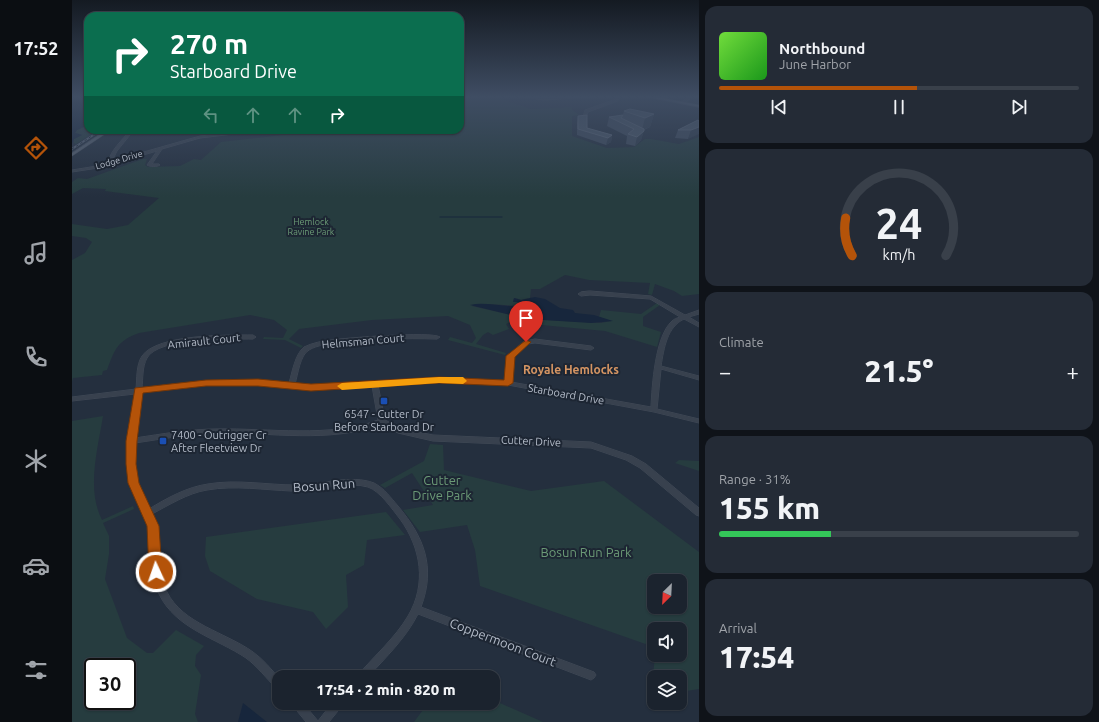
<!DOCTYPE html>
<meta charset="utf-8">
<style>
body{margin:0;font-family:Ubuntu,sans-serif;background:#242b36;color:#f1f3f6;height:100vh;display:flex;flex-direction:column;font-size:15px;white-space:nowrap}
*{box-sizing:border-box;margin:0}
p{font-size:13px;color:#a0a4aa}
.icon{flex:none;width:22px;height:22px;fill:none;stroke:currentColor;stroke-width:2;stroke-linecap:round;stroke-linejoin:round}
.map{position:relative;flex:1;overflow:hidden}
.details{display:flex;flex-direction:column;gap:6px;padding:6px;background:#0f1319;width:400px}
.details>*{flex:none}
.top-card{position:absolute;left:12px;top:12px;width:380px;height:122px;border-radius:12px;box-shadow:0 1px 3px #0004,0 0 0 1px #39404a;background:#0b6e4f;color:#fff;overflow:hidden}
.needle{width:26px;rotate:204deg}
.buttons{position:absolute;left:575px;top:574px;display:grid;gap:8px}
.buttons a{display:grid;place-items:center;width:40px;height:40px;border-radius:8px;background:#1b232e;box-shadow:0 1px 3px #0004,0 0 0 1px #39404a;font-size:20px}
.speed{position:absolute;left:12px;top:658px;display:flex;gap:8px;font-size:20px;font-weight:700;text-align:center}
.speed>*{display:grid;place-content:center;width:52px;height:52px;border-radius:50%;background:#1b232e;box-shadow:0 1px 3px #0004,0 0 0 1px #39404a;line-height:1}
.speed .limit{border:2px solid #111;border-radius:6px;background:#fff;color:#111}
.pin{position:absolute;display:grid;place-items:center;width:34px;height:34px;color:#fff;margin:-41px -17px;border-radius:50% 50% 50% 0;rotate:-45deg;box-shadow:0 0 4px #0007}
.pin .icon{rotate:45deg}
.me{position:absolute;width:44px;margin:-22px;rotate:357deg;stroke-linejoin:round;filter:drop-shadow(0 0 3px #0008)}
.turn{display:flex;align-items:center;gap:14px;height:84px;padding:0 20px;font-size:18px}
.turn .icon{width:52px;height:52px;stroke-width:2.5}
.turn b{display:block;font-size:28px;line-height:34px}
.lanes{display:flex;align-items:center;height:38px;padding:0 20px;background:#0003;justify-content:center;gap:20px;direction:ltr}
.lanes .off{opacity:.35}
.big{font-size:30px;font-weight:800;line-height:1.1}
.details .widget{flex:1;display:flex;flex-direction:column;justify-content:center;gap:6px;min-width:0;padding:0 14px;border-radius:12px;background:#242b36}
.details .dial{align-items:center;gap:0}
.dial svg{height:104px;overflow:visible;fill:none;stroke:#39404a;stroke-width:7;stroke-linecap:round;text-anchor:middle}
.dial text{fill:#f1f3f6;stroke:none}
.song{display:flex;align-items:center;gap:12px}
.cover{width:48px;height:48px;border-radius:6px;background:linear-gradient(135deg,hsl(100 70% 55%),hsl(120 70% 35%))}
.played{height:4px;border-radius:2px;background:linear-gradient(90deg,#b45309 55%,#39404a 55%)}
.keys{display:flex;justify-content:space-around;direction:ltr}
.heat{display:flex;justify-content:space-between;align-items:center;font-size:22px;direction:ltr}
.charge{height:6px;border-radius:3px;background:linear-gradient(90deg,#34c759 31%,#39404a 0)}
.trip{position:absolute;left:200px;top:670px;width:228px;height:40px;border-radius:12px;background:#1b232e;box-shadow:0 1px 3px #0004,0 0 0 1px #39404a;font-weight:800;line-height:40px;text-align:center}
main{display:flex;flex:1;min-height:0}
.tabs{display:flex;flex-direction:column;width:72px;justify-content:space-around;align-items:center;background:#0b0e12;color:#a0a4aa}
.tabs .icon{width:28px;height:28px}
.tabs .selected{color:#b45309}
.tabs b{font-size:18px;color:#f1f3f6}
.map>svg:first-child{display:block}
</style>
<main>
<nav class="tabs">
<b>17:52</b>
<svg class="icon selected" aria-label="directions" viewBox="0 0 24 24"><path d="M12 3l9 9-9 9-9-9zM9 14v-3h6M13 9l2 2-2 2"/></svg>
<svg class="icon" aria-label="music" viewBox="0 0 24 24"><path d="M9 18V5l10-2v13"/><circle cx="6" cy="18" r="3"/><circle cx="16" cy="16" r="3"/></svg>
<svg class="icon" aria-label="phone" viewBox="0 0 24 24"><path d="M5 4h4l2 5-3 2q2 4 5 5l2-3 5 2v4C11 20 4 13 5 4z"/></svg>
<svg class="icon" aria-label="climate" viewBox="0 0 24 24"><path d="M12 3v18M4 7l16 10M4 17L20 7"/></svg>
<svg class="icon" aria-label="car" viewBox="0 0 24 24"><path d="M5 17H2v-5l4-1 3-4h7l3 4 3 1v5h-3M9 17h6M6 11h13"/><circle cx="7" cy="17" r="2"/><circle cx="17" cy="17" r="2"/></svg>
<svg class="icon" aria-label="filters" viewBox="0 0 24 24"><path d="M4 7h16M4 17h16"/><circle cx="9" cy="7" r="2"/><circle cx="15" cy="17" r="2"/></svg>
</nav>
<div class="map">
<svg width="627" height="722" viewBox="0 0 627 722">
<rect width="100%" height="100%" fill="#242f3e"/>
<g fill="#263c3f" fill-rule="evenodd">
<path d="M 413,96 L 421,96 L 459,109 L 500,107 L 500,110 L 507,115 L 500,116 L 500,136 L 535,148 L 562,147 L 573,139 L 579,139 L 607,144 L 627,137 L 627,294 L 610,296 L 602,291 L 583,284 L 580,295 L 576,294 L 578,283 L 517,280 L 493,275 L 468,289 L 459,289 L 458,298 L 449,300 L 443,298 L 441,300 L 450,305 C 439,307 406,301 400,306 L 456,319 L 529,323 L 539,321 L 527,317 L 529,310 L 569,314 L 585,303 L 588,305 L 571,317 L 571,326 L 589,332 L 585,347 L 533,331 L 438,322 L 434,324 L 437,329 L 421,335 L 416,332 L 411,335 L 404,344 L 434,353 L 433,355 L 376,340 L 378,337 L 400,343 L 404,338 L 398,325 L 376,316 L 300,320 L 227,329 L 217,339 L 231,346 L 229,348 L 213,340 L 191,339 L 192,337 L 211,338 L 215,330 L 202,320 L 178,315 L 67,333 C 45,341 43,349 35,370 L 31,371 L 30,375 L 1,378 L 0,382 L 0,260 L 13,253 L 20,242 L 14,238 L 0,236 L 0,224 L 35,229 L 56,225 L 87,198 L 33,191 L 34,189 L 11,188 L 0,194 L 0,182 L 6,178 L 15,179 L 71,159 L 75,159 L 73,165 L 76,167 L 108,166 L 122,159 L 129,160 L 149,142 L 211,135 L 209,130 L 388,130 L 388,99 Z"/>
<polygon points="16,125 16,130 26,130 4,144 2,143 2,139 10,135 3,133 5,130"/>
<path d="M 31,416 C 26,448 14,489 30,520 L 61,506 L 62,509 L 31,523 L 37,536 L 37,554 L 33,579 L 55,638 L 75,653 L 81,653 L 104,630 L 132,646 L 124,655 L 123,666 L 129,675 L 123,714 L 126,722 L 0,722 L 0,421 ZM 21,667 L 55,667 L 55,701 L 21,701 Z"/>
<path d="M 358,444 L 371,445 L 372,470 L 459,491 L 532,481 L 627,552 L 627,689 L 608,692 L 608,677 L 582,677 L 582,698 L 579,698 L 583,655 L 608,655 L 608,629 L 582,629 L 582,647 L 408,586 L 403,550 L 395,525 L 348,532 L 331,510 L 361,505 L 340,473 L 313,488 L 308,485 L 352,461 ZM 582,581 L 608,581 L 608,607 L 582,607 Z"/>
<polygon points="607,460 627,461 627,471 603,463"/>
<polygon points="314,512 333,535 295,540 292,565 274,575 276,607 254,629 241,612 185,599 138,571 133,556 134,537"/>
<polygon points="421,700 471,722 342,722 356,703 421,703"/>
</g>
<g fill="#17263c">
<polygon points="0,96 16,96 16,125 5,130 3,133 10,135 2,139 0,144"/>
<path d="M 463,297 L 473,299 L 488,308 L 501,310 L 503,313 L 522,315 L 541,321 L 519,323 L 456,319 L 398,305 C 415,301 434,309 451,305 L 446,302 L 441,302 L 442,298 L 449,300 Z"/>
<polygon points="171,703 195,722 166,722"/>
</g>
<g fill="none" stroke-linecap="round" stroke-linejoin="round">
<polyline stroke="#17263c" stroke-width="1" points="368,217 430,217"/>
<g stroke="#414a57" stroke-width="1">
<g id="minor">
<path d="M 391,96 L 402,96 C 400,98 393,98 391,96 Z"/>
<polygon points="445,96 472,98 521,96 520,97 472,100"/>
<polygon points="543,96 546,96 547,97 546,101 516,112 514,118 511,117 513,110 544,99 544,98"/>
<polygon points="619,96 622,96 613,103 611,103 611,101"/>
<path d="M 58,130 L 62,130 L 45,151 L 40,161 L 128,136 L 179,130 L 190,130 L 188,131 L 128,138 L 90,149 L 80,164 L 87,164 L 88,165 C 85,167 78,167 75,165 L 85,151 L 26,168 L 0,172 L 0,170 L 25,166 L 36,163 C 38,150 51,140 58,130 Z"/>
<path d="M 518,291 L 579,296 L 613,315 L 627,310 L 627,314 L 617,317 L 627,323 L 627,327 L 612,319 C 595,327 592,348 589,366 L 627,376 L 627,380 L 589,369 L 585,409 L 627,419 L 627,423 L 582,412 L 436,385 L 408,383 L 367,382 L 306,385 L 313,420 L 330,429 L 361,435 L 519,442 L 560,456 L 574,464 L 627,508 L 627,516 L 624,515 L 568,468 L 554,460 L 519,448 L 361,441 L 326,433 L 310,424 C 258,444 198,432 144,433 C 117,434 90,439 63,443 C 61,468 66,486 77,509 C 95,498 115,487 136,484 C 165,479 195,485 224,485 C 248,485 279,474 302,483 C 312,488 319,498 326,506 C 352,537 364,567 349,607 L 522,672 L 524,675 L 522,678 L 519,680 L 346,614 C 334,638 314,657 296,677 L 285,677 L 287,674 C 303,655 323,638 336,616 C 355,584 349,548 328,519 C 320,509 308,491 296,487 C 277,481 242,491 220,491 C 192,490 163,485 135,490 C 116,493 97,505 80,514 C 82,519 84,524 85,529 C 90,549 84,572 95,592 C 111,624 153,632 181,652 C 191,659 199,669 207,678 L 207,690 L 204,688 C 194,678 185,666 174,658 C 144,638 104,629 87,594 C 75,570 84,542 73,517 L 71,516 L 70,514 L 71,512 C 67,503 61,494 58,484 C 51,454 58,423 63,394 L 0,401 L 0,397 L 64,389 C 65,379 64,365 70,356 C 85,334 156,335 181,335 L 184,337 L 181,339 C 159,339 86,337 75,358 C 70,367 71,379 70,388 L 134,381 L 186,381 L 217,383 C 220,373 223,354 232,347 C 240,343 250,341 259,340 C 274,338 359,331 368,337 L 365,339 C 332,338 299,339 266,343 C 257,344 245,345 237,350 C 228,355 226,374 223,384 L 239,385 L 367,378 L 433,381 L 436,356 L 452,341 L 463,339 L 519,346 L 522,348 L 519,350 L 463,343 L 456,344 L 442,357 L 439,382 L 579,407 C 580,386 583,336 600,321 C 602,319 605,318 608,317 L 578,299 L 518,295 L 509,296 L 506,294 L 509,292 ZM 134,385 L 186,385 L 239,389 L 300,386 L 306,420 C 259,438 196,428 145,429 C 118,429 90,434 63,438 L 70,393 Z"/>
<polygon points="219,703 231,703 246,721 260,703 272,703 270,706 257,722 234,722 221,706"/>
</g>
</g>
<g stroke="#414a57" stroke-width="1">
<g id="major">
<polygon points="571,96 580,96 627,105 627,107"/>
<polygon points="34,130 39,130 0,156 0,153"/>
</g>
</g>
<use href="#minor" fill="#38414e" fill-rule="evenodd"/>
<use href="#major" fill="#56606e" fill-rule="evenodd"/>
<g stroke="#5a6575" stroke-width="2">
<polyline id="rail" points="0,149 29,130"/>
</g>
<use href="#rail" stroke="#1d2633" stroke-width="1" stroke-dasharray="2.5" stroke-linecap="butt"/>
</g>
<g fill="#3f4b5c">
<polygon points="552,111 582,114 578,127 572,130 569,140 563,146 554,144 555,136 535,126 537,117 551,115 550,118"/>
<polygon points="506,116 515,128 540,135 539,142 534,145 505,135 505,123"/>
<polygon points="626,120 616,139 603,138 606,130"/>
</g>
<g fill="#2f3b4b">
<polygon points="582,114 578,127 570,130 573,118"/>
<polygon points="627,127 627,134 616,139 619,130"/>
<polygon points="572,131 569,140 563,146 565,137"/>
<polygon points="540,135 539,142 534,145 536,138"/>
</g>
<g fill="#4b5868" stroke="#5c6777">
<polygon points="558,109 582,114 573,118 552,111"/>
<polygon points="515,115 515,128 540,135 536,138 506,129 506,116"/>
<polygon points="551,115 549,118 572,129 572,131 565,137 556,134 562,129 537,117"/>
<polygon points="626,120 627,121 627,127 619,130 606,130"/>
</g>
<linearGradient id="sky" x2="0" y2="1"><stop stop-color="#141a22"/><stop offset="0.49" stop-color="#3f4d63"/><stop offset="1" stop-color="#3f4d63" stop-opacity="0"/></linearGradient>
<rect width="627" height="197" fill="url(#sky)"/>
<polygon fill="#b45309" stroke="#753606" points="454,340 459,342 443,357 441,383 436,386 367,383 239,391 186,386 134,386 71,393 65,441 64,464 67,483 87,526 90,572 88,577 84,578 79,577 77,572 75,526 56,483 54,464 54,441 63,388 134,380 186,379 239,384 367,377 432,380 434,356"/>
<polygon fill="#f59e0b" points="367,377 391,377 395,381 391,384 367,383 270,390 265,386 270,383"/>
<g fill="#1a4fb4" stroke="#1d2633" stroke-width="1.5">
<rect x="308" y="397" width="8" height="8" rx="2"/>
<rect x="87" y="437" width="8" height="8" rx="2"/>
</g>
<g text-anchor="middle" dominant-baseline="central" stroke-width="4" stroke-linejoin="round" paint-order="stroke">
<g font-size="9" fill="#b4bcc9" stroke="#1d2633">
<text transform="translate(47 160) rotate(-16)">Lodge Drive</text>
</g>
<g font-size="9" fill="#6b9a76" stroke="#1d2633">
<text x="239" y="222">Hemlock<tspan x="239" dy="10">Ravine Park</tspan></text>
</g>
<g font-size="11" fill="#b4bcc9" stroke="#1d2633">
<text transform="translate(132 341) rotate(-6)">Amirault Court</text>
<text transform="translate(291 341) rotate(-5)">Helmsman Court</text>
<text transform="translate(494 394) rotate(10)">Starboard Drive</text>
<text transform="translate(459 441) rotate(3)">Cutter Drive</text>
</g>
<g font-size="11" fill="#b4bcc9" stroke="#1d2633">
<text x="312" y="414">6547 - Cutter Dr<tspan x="312" dy="13">Before Starboard Dr</tspan></text>
<text x="99" y="435" text-anchor="start">7400 - Outrigger Cr<tspan x="99" dy="13">After Fleetview Dr</tspan></text>
</g>
<g font-size="12" font-weight="bold" fill="#d59563" stroke="#1d2633">
<text x="499" y="369">Royale Hemlocks</text>
</g>
<g font-size="13" fill="#6b9a76" stroke="#1d2633">
<text x="370" y="480">Cutter<tspan x="370" dy="15">Drive Park</tspan></text>
<text x="514" y="552">Bosun Run Park</text>
</g>
<g font-size="13" fill="#b4bcc9" stroke="#1d2633">
<text transform="translate(252 485) rotate(-4)">Bosun Run</text>
<text transform="translate(431 642) rotate(21)">Coppermoon Court</text>
</g>
</g>
</svg>
<div class="buttons">
<a><svg class="needle" viewBox="-14 -14 28 28"><path d="M0-13l5 13h-10z" fill="#e53935"/><path d="M0 13l5-13h-10z" fill="#a0a4aa"/></svg></a>
<a><svg class="icon" aria-label="sound" viewBox="0 0 24 24"><path d="M4 9h4l5-4v14l-5-4H4zM17 9q2 3 0 6"/></svg></a>
<a><svg class="icon" aria-label="layers" viewBox="0 0 24 24"><path d="M12 4l9 5-9 5-9-5zM3 14l9 5 9-5"/></svg></a>
</div>
<div class="speed"><div class="limit">30</div></div>
<div class="pin" style="left:454px;top:342px;background:#d93025"><svg class="icon" aria-label="arrive" viewBox="0 0 24 24"><path d="M6 21V4h12l-3 4 3 4H6"/></svg></div>
<svg class="me" style="left:84px;top:572px" viewBox="-20 -20 40 40"><circle r="17" fill="#b45309" stroke="#fff" stroke-width="3"/><path d="M0-11L8 9 0 5-8 9z" fill="#fff"/></svg>
<div class="trip">17:54 · 2 min · 820 m</div>
<div class="top-card">
<div class="turn"><svg class="icon" aria-label="right" viewBox="0 0 24 24"><path d="M7 20v-9h11M14 6l5 5-5 5"/></svg><div><b>270 m</b>Starboard Drive</div></div>
<div class="lanes"><svg class="icon off" aria-label="left" viewBox="0 0 24 24"><path d="M17 20v-9H6M10 6l-5 5 5 5"/></svg><svg class="icon off" aria-label="ahead" viewBox="0 0 24 24"><path d="M12 20V5M6 11l6-6 6 6"/></svg><svg class="icon off" aria-label="ahead" viewBox="0 0 24 24"><path d="M12 20V5M6 11l6-6 6 6"/></svg><svg class="icon" aria-label="right" viewBox="0 0 24 24"><path d="M7 20v-9h11M14 6l5 5-5 5"/></svg></div>
</div>
</div>
<section class="details">
<div class="widget">
<div class="song"><i class="cover"></i><div><b>Northbound</b><p>June Harbor</p></div></div>
<div class="played"></div>
<div class="keys"><svg class="icon" aria-label="previous" viewBox="0 0 24 24"><path d="M18 5L8 12l10 7zM5 5v14"/></svg><svg class="icon" aria-label="pause" viewBox="0 0 24 24"><path d="M8 5v14M16 5v14"/></svg><svg class="icon" aria-label="next" viewBox="0 0 24 24"><path d="M6 5l10 7-10 7zM19 5v14"/></svg></div>
</div>
<div class="widget dial"><svg viewBox="0 0 100 80">
<path d="M14 69A42 42 0 1 1 86 69"/>
<path d="M14 69A42 42 0 0 1 9 40" stroke="#b45309"/>
<text x="50" y="56" font-size="32" font-weight="700">24</text>
<text x="50" y="72" font-size="11">km/h</text>
</svg></div>
<div class="widget"><p>Climate</p>
<div class="heat"><a>−</a><b class="big">21.5°</b><a>+</a></div>
</div>
<div class="widget"><p>Range · 31%</p><b class="big">155 km</b><div class="charge"></div></div>
<div class="widget"><p>Arrival</p><b class="big">17:54</b></div>
</section>
</main>
